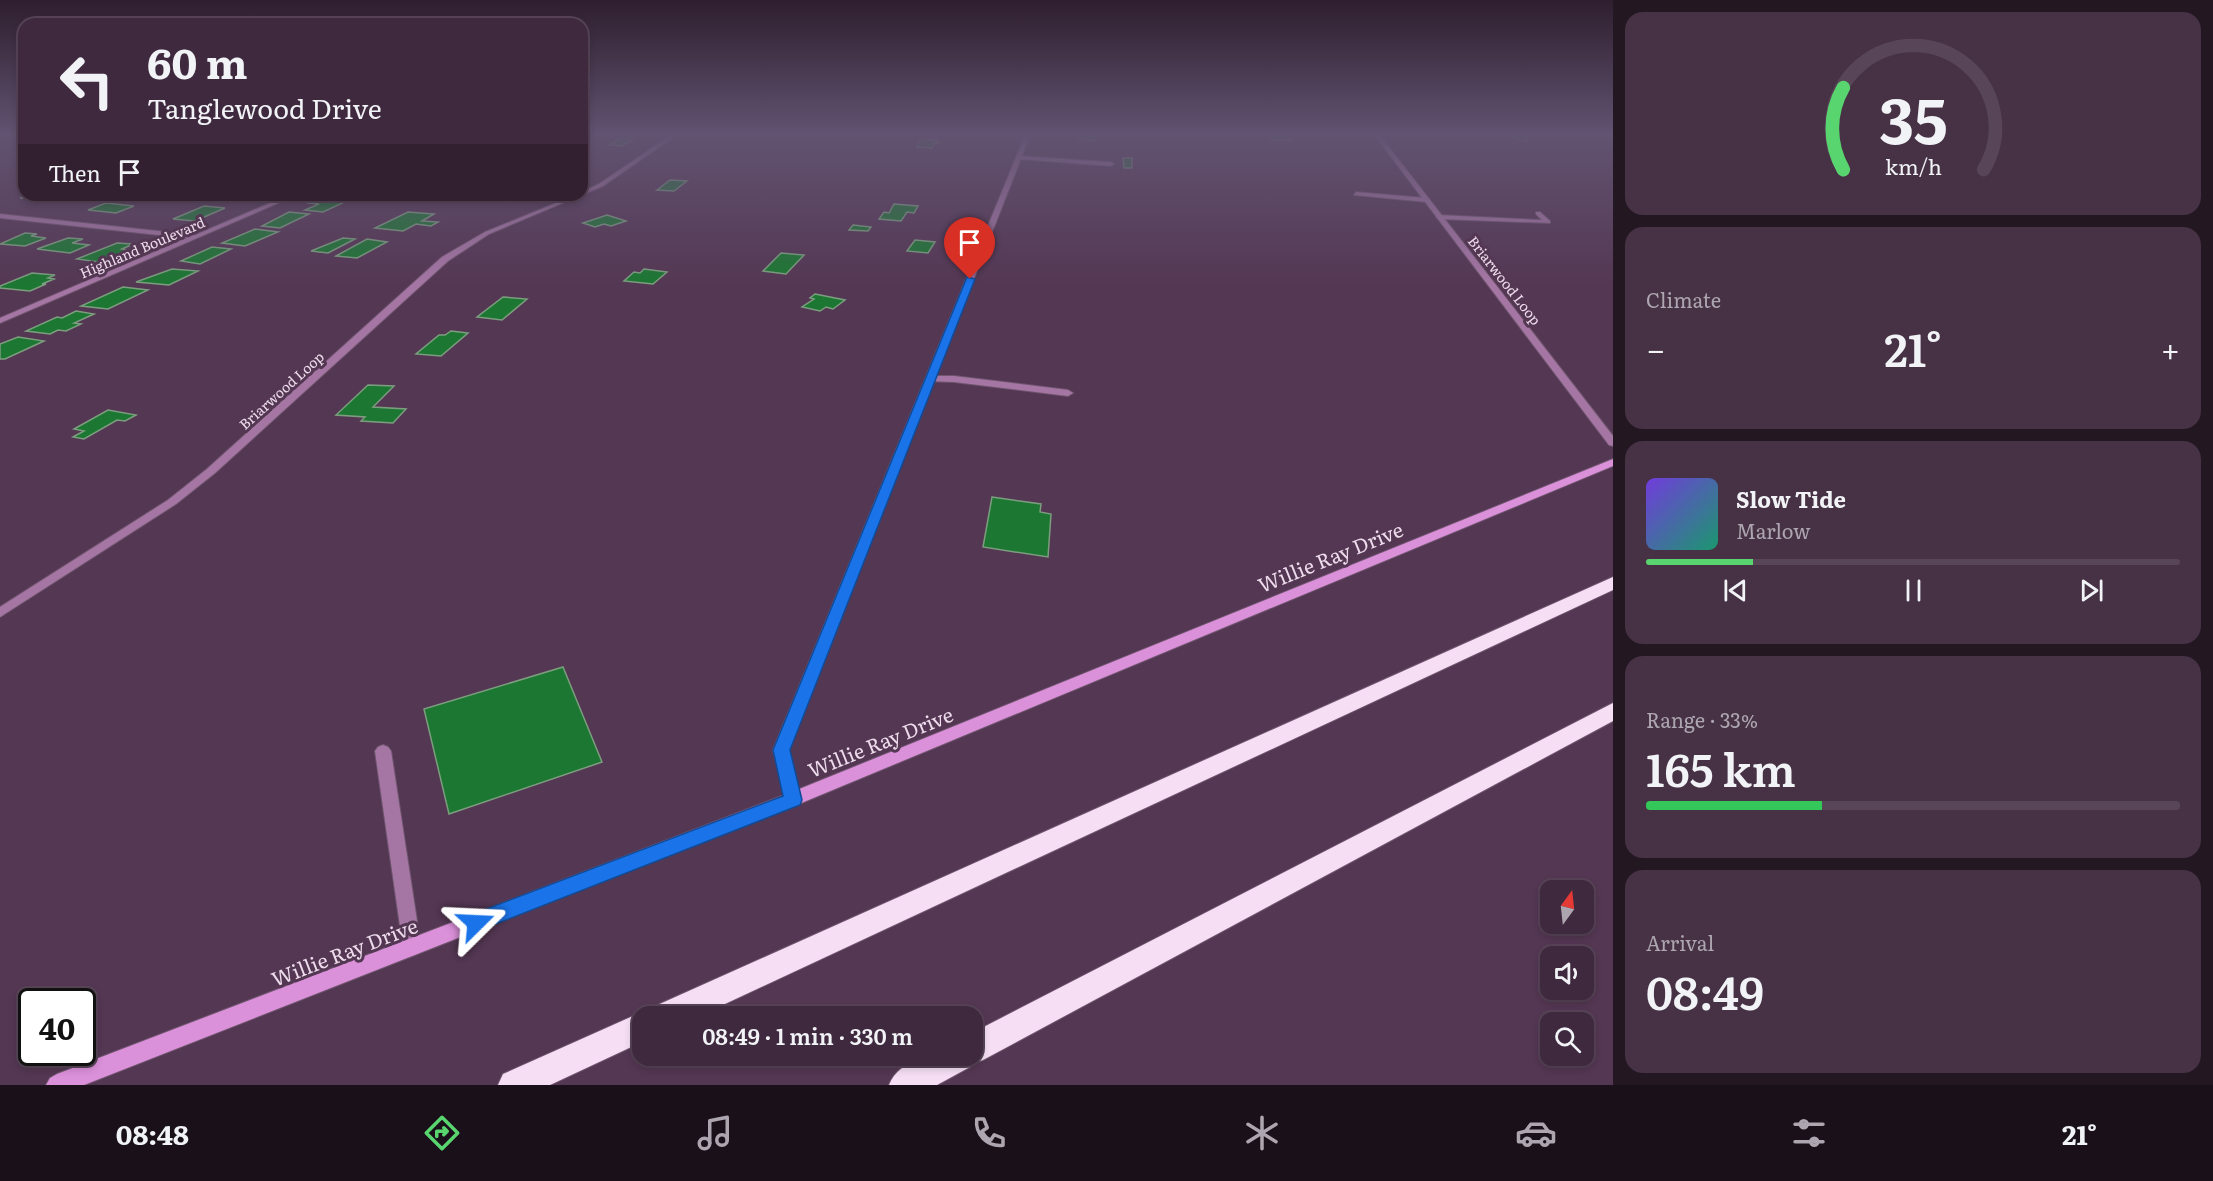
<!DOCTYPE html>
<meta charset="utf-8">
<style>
body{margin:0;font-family:Literata,serif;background:#463145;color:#f1f3f6;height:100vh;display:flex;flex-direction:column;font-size:22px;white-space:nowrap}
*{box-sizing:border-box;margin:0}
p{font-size:20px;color:#ada6b0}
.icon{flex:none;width:33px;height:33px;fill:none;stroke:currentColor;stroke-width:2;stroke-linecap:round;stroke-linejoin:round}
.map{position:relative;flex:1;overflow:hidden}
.side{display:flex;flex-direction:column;gap:12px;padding:12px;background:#231722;width:600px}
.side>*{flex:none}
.hud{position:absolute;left:18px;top:18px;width:570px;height:183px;border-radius:18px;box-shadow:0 3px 9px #0003,0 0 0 2px #584558;background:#3f293e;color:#f1f3f6;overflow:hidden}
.needle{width:39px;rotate:15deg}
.fabs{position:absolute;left:1540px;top:880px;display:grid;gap:12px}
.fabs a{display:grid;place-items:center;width:54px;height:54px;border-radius:12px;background:#3f293e;box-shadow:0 3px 9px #0003,0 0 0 2px #584558;font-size:30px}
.speed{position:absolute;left:18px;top:988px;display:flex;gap:12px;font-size:30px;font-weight:700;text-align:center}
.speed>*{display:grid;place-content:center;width:78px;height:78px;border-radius:50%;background:#3f293e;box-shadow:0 3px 9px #0003,0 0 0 2px #584558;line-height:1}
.speed .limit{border:3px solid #111;border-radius:9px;background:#fff;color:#111}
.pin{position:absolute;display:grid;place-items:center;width:51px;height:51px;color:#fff;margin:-62px -26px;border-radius:50% 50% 50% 0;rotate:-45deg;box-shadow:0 0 6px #0007}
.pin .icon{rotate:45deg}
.me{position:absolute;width:66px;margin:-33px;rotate:69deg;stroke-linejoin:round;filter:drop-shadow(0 0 4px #0008)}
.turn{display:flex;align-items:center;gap:21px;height:126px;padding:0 30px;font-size:27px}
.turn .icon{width:78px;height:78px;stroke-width:2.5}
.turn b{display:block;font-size:42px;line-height:51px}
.then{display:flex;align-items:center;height:57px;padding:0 30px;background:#0003;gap:12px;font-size:22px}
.big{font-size:45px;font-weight:600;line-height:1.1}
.side .card{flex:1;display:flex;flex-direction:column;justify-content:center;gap:9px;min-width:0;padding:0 21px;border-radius:18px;background:#463145}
.side .dial{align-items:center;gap:0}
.dial svg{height:156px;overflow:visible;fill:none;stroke:#584558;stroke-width:7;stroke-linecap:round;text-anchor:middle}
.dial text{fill:#f1f3f6;stroke:none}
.song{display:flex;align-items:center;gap:18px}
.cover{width:72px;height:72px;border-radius:9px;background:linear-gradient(135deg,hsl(260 70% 55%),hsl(160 70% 35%))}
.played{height:6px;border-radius:3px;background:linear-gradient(90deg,#59d56f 20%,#584558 20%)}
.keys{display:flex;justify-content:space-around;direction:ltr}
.heat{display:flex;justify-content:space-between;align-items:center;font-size:33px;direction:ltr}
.charge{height:9px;border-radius:4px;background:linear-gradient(90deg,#34c759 33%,#584558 0)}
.trip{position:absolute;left:632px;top:1006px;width:351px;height:60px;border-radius:18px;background:#3f293e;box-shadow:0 3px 9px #0003,0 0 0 2px #584558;font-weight:600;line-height:60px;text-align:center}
.dock{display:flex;height:96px;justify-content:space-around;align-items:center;background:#191019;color:#ada6b0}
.dock .icon{width:42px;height:42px}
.dock .on{color:#59d56f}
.dock b{font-size:27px;color:#f1f3f6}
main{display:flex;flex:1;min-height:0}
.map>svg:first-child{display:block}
</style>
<main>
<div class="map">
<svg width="1613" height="1085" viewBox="0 0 1613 1085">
<rect width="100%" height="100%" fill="#543753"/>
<g fill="#1c7732" stroke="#7c9e7f" stroke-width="1.5">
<polygon points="1515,133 1532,135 1533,137 1524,136 1527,141 1518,140 1510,135 1516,136"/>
<polygon points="1081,134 1100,136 1094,141 1076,138"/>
<polygon points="1269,134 1285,135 1292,140 1271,140"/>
<polygon points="626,135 638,136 622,146 610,145"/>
<polygon points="921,139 937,140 936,142 940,142 934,144 932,148 917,147"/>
<polygon points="1123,158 1132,158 1132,168 1124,168"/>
<polygon points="670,180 687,181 674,191 657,190"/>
<polygon points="28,195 62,195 47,200 20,198"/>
<polygon points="70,195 89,195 107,197 94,201 79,202 55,200"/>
<polygon points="320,198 347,201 323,212 305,210 319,204 309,203"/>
<polygon points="106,203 134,206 116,213 88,210"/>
<polygon points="894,204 918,206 914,213 907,212 901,221 879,219 884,212 889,213"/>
<polygon points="204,206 225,208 195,221 173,219"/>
<polygon points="289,212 309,214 280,228 262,226"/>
<polygon points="408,212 434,214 422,221 438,222 431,226 416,224 403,231 375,228"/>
<polygon points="607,215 626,221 611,226 604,224 595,227 583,223"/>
<polygon points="853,225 871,227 868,231 849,230"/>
<polygon points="255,229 278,232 245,246 222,243"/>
<polygon points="25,233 37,234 31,236 46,238 25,246 0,244"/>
<polygon points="68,238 83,239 72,243 89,245 70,253 37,249"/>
<polygon points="343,238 355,239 328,253 311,251"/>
<polygon points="367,239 387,242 357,258 336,256"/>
<polygon points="915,240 935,242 928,253 907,251"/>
<polygon points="117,243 133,244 122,249 128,250 99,262 77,259"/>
<polygon points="212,247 231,249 200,264 181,261"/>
<polygon points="781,253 804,255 786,274 763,271"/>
<polygon points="172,269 198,271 169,285 136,282"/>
<polygon points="644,269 667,272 653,284 624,281 634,272 640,273"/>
<polygon points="32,273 55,275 48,278 54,279 42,284 46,284 30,291 0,288 0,286"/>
<polygon points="123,287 148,290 108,309 81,306"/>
<polygon points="815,294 845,300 833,309 826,307 820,311 802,307 814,299 810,298"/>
<polygon points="503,297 527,299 502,320 477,317"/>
<polygon points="76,311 94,314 74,323 81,324 66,331 58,330 50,334 26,331 57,317 62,318"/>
<polygon points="451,331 468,333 441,356 416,354 439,335 445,335"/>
<polygon points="18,337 44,341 5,359 0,359 0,344"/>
<polygon points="368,385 394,386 373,407 406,409 393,423 361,421 365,417 336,415"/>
<polygon points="108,410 136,415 125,421 117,420 84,439 73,437 84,431 74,429"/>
<polygon points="992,497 1041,504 1040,512 1051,514 1048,557 983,547"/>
<polygon points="563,667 602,762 449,814 424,709"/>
</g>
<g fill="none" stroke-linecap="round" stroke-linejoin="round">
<g stroke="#70556f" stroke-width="2">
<g id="lane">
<polygon points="1019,156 1111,162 1114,164 1111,166 1017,159"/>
<polygon points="1356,192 1426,198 1429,200 1426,202 1354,195"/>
<polygon points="1536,212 1540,212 1550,221 1550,223 1439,219 1436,217 1439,215 1542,220 1536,214"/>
<polygon points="930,376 954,376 1068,390 1073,393 1068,396 954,382 927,381 925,379"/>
<polygon points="383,745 388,747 391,751 421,947 419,953 412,956 405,953 403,947 375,751 378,747"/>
</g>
</g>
<g stroke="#70556f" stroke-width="2">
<g id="street">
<polygon points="674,133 680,133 603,186 489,234 448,261 215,473 176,504 0,617 0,607 168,500 207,469 442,257 485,232 576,195 582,195 582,192 599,184"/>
<polygon points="1026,133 1031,133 789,750 801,799 799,804 793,806 787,804 773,750"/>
<polygon points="1373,133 1378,133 1613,436 1613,446 1609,445"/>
<polygon points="289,195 297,195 0,323 0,318 187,238 0,218 0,214 195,235"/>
</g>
</g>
<g stroke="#70556f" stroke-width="2">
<polygon id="secondary" points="1613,459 1613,466 799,804 84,1085 46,1085 50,1078 57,1074 787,794"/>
</g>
<g stroke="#70556f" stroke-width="2">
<g id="highway">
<polygon points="1613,577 1613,590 697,1017 642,1017 642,1042 550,1085 498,1085 503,1074 642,1012 650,1015 653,1007"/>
<path d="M 1613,703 L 1613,721 L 983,1060 L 971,1064 L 970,1067 L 937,1085 L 889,1085 C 902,1053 943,1056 972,1056 L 972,1033 Z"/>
</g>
</g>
<use href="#lane" fill="#a576a4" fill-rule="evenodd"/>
<use href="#street" fill="#a576a4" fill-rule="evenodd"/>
<use href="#secondary" fill="#db90da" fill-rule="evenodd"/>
<use href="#highway" fill="#f6dff5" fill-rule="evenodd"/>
</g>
<linearGradient id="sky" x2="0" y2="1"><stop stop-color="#2e1e2e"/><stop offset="0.47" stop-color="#615371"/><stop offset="1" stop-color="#615371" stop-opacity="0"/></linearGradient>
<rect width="1613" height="285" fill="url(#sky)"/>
<polygon fill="#1a73e8" stroke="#114b97" stroke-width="1.5" points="967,277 975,279 790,750 802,800 800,805 483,929 476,932 468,929 465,923 468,916 783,796 773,750"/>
<g text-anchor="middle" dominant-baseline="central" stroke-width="6" stroke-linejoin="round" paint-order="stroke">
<g font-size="14" fill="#eedced" stroke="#543753">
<text transform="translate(142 247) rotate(-23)">Highland Boulevard</text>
<text transform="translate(1505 280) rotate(52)">Briarwood Loop</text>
<text transform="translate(281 390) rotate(-42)">Briarwood Loop</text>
</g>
<g font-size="20" fill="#eedced" stroke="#543753">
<text transform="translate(1330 556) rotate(-22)">Willie Ray Drive</text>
<text transform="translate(880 741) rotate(-22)">Willie Ray Drive</text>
<text transform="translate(344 951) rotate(-21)">Willie Ray Drive</text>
</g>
</g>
</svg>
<div class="fabs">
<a><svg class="needle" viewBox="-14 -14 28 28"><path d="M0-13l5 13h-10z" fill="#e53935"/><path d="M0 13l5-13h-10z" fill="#ada6b0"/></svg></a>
<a><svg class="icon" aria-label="sound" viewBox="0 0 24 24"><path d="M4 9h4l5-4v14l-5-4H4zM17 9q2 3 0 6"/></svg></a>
<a><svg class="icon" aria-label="search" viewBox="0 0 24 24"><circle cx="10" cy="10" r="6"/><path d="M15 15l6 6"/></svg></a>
</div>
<div class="speed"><div class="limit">40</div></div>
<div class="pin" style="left:970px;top:279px;background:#d93025"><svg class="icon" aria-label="arrive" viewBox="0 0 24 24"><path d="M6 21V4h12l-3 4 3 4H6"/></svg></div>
<svg class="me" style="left:476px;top:923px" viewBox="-20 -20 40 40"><path d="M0-17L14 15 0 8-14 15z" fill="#1a73e8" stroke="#fff" stroke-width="4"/></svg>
<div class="trip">08:49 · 1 min · 330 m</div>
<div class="hud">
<div class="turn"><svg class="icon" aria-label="left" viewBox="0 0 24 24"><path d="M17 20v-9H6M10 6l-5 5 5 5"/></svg><div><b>60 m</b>Tanglewood Drive</div></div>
<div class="then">Then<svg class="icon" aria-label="arrive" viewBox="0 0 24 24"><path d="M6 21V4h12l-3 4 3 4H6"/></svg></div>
</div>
</div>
<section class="side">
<div class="card dial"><svg viewBox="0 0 100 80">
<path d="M14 69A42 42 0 1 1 86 69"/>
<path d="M14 69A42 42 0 0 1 14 27" stroke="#59d56f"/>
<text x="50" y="56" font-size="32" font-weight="700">35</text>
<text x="50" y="72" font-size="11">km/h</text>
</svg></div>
<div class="card"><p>Climate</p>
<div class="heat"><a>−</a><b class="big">21°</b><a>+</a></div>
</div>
<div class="card">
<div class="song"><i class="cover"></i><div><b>Slow Tide</b><p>Marlow</p></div></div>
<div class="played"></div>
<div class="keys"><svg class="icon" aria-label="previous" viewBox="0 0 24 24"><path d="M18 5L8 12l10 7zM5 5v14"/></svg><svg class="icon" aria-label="pause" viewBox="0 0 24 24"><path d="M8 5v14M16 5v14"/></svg><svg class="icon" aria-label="next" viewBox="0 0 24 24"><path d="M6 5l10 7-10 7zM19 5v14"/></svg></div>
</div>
<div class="card"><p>Range · 33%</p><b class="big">165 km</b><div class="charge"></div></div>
<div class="card"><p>Arrival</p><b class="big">08:49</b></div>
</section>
</main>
<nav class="dock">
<b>08:48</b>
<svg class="icon on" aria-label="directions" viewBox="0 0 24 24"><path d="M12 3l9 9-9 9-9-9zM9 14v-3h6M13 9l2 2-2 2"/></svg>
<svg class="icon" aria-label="music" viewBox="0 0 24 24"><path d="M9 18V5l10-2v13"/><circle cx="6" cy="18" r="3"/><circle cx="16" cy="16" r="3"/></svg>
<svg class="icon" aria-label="phone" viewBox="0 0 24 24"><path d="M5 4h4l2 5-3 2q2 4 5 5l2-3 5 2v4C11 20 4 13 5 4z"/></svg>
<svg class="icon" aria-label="climate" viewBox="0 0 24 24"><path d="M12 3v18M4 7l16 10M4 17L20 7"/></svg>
<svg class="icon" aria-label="car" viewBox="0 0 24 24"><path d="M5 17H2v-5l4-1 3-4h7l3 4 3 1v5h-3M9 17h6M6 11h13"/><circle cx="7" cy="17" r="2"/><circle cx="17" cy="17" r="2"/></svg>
<svg class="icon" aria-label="filters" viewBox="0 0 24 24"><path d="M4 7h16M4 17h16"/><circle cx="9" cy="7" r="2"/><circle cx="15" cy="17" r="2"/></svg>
<b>21°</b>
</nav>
